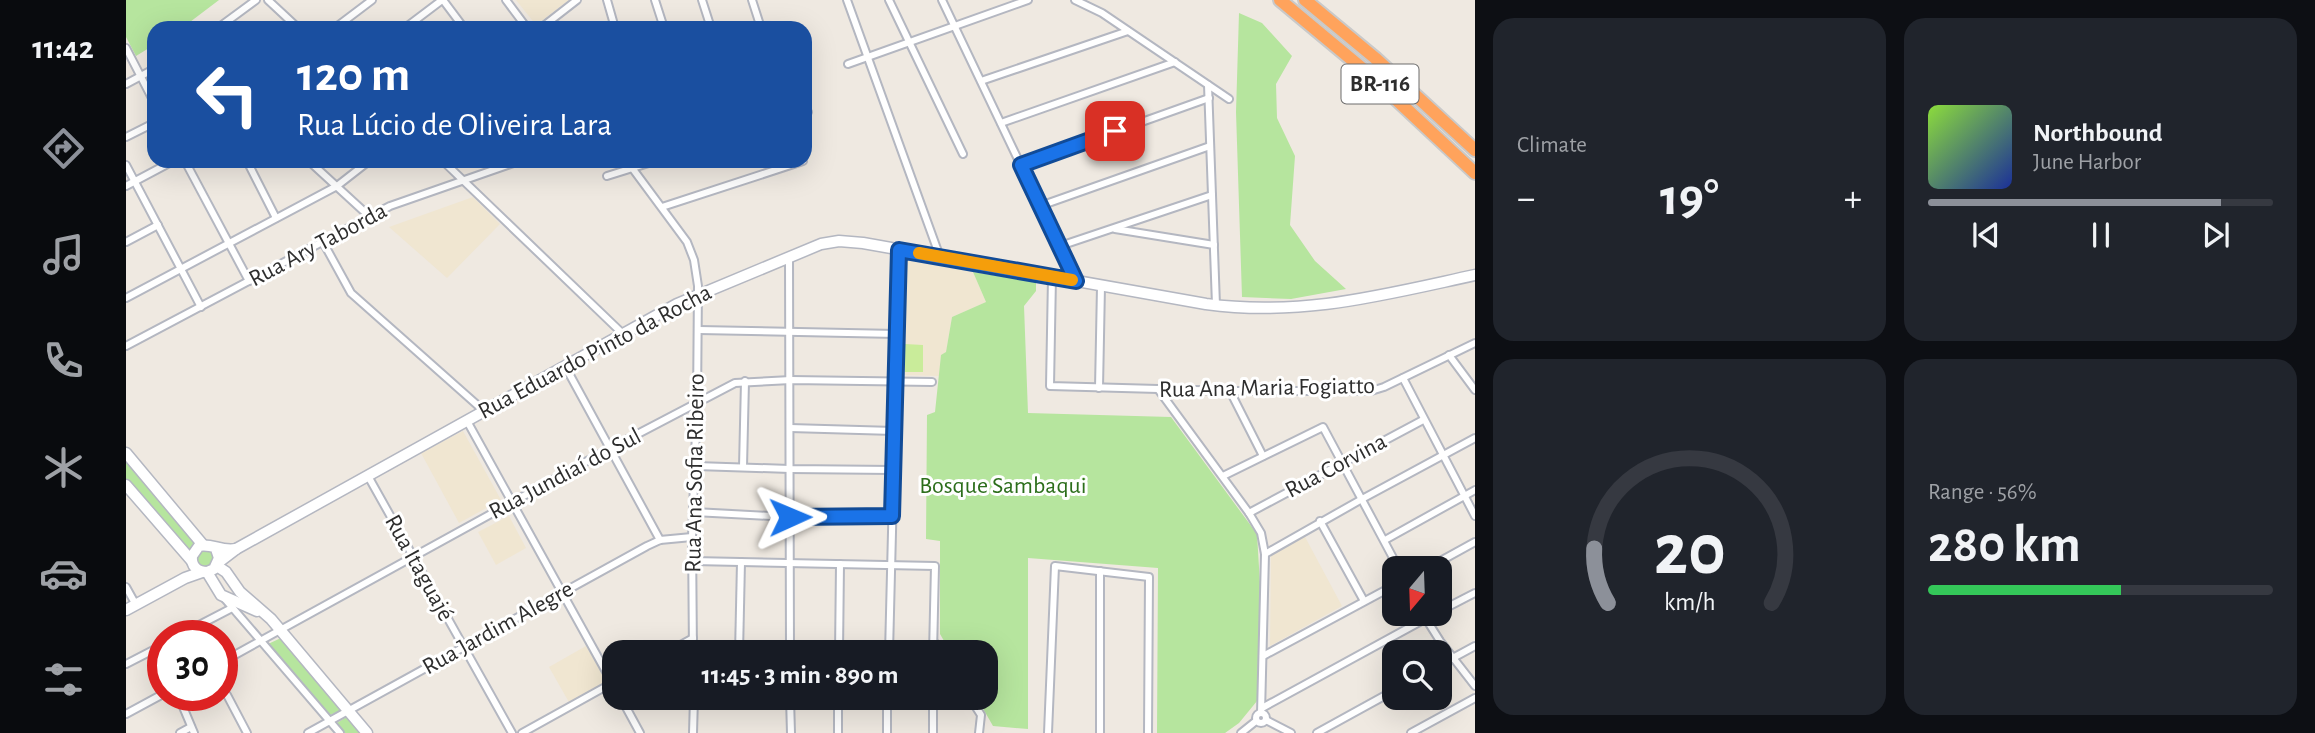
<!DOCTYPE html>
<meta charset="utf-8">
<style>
body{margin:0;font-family:"Alegreya Sans",sans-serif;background:#20242c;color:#f1f3f6;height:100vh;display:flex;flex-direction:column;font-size:26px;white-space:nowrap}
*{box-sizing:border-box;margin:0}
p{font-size:23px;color:#9ea1a6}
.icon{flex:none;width:38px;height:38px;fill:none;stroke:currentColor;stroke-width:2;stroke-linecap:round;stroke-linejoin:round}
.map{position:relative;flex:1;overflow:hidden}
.panel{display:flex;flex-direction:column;gap:18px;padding:18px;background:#0d0f14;width:840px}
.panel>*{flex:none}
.hud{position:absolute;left:21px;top:21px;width:665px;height:147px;border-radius:21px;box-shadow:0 7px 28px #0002;background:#1a4fa0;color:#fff;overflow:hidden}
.needle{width:46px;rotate:199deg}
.tools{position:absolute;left:1256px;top:556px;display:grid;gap:14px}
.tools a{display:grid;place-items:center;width:70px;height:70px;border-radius:14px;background:#171b24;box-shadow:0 7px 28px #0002;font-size:35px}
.speed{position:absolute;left:21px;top:620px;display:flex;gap:14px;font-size:35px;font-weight:700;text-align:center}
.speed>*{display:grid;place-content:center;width:91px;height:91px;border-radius:50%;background:#171b24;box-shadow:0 7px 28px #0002;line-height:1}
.speed .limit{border:10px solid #d22;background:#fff;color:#111}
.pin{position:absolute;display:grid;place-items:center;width:60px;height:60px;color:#fff;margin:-30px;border-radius:14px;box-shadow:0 4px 10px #0006}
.me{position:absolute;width:77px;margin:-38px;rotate:89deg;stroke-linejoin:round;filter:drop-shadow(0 0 5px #0008)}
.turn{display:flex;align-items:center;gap:24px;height:147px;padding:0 35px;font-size:32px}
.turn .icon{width:91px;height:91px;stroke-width:2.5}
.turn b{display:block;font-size:49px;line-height:60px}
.big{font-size:52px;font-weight:700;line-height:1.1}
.panel .card{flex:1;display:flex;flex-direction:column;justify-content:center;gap:10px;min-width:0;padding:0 24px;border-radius:21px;background:#20242c}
.panel .dial{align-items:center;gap:0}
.dial svg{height:182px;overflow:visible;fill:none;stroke:#363941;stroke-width:7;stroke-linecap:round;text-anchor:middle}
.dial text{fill:#f1f3f6;stroke:none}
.song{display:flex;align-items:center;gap:21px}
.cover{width:84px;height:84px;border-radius:10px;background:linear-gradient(135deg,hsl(90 70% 55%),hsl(230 70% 35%))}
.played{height:7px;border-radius:4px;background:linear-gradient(90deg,#8c9099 85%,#363941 85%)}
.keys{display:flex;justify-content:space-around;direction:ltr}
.heat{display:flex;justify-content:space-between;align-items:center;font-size:38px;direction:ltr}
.charge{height:10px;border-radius:5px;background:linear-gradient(90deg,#34c759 56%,#363941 0)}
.panel .tiles{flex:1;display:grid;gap:18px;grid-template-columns:repeat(2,1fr)}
.trip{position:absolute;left:476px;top:640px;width:396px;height:70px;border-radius:21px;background:#171b24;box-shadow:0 7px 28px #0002;font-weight:700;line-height:70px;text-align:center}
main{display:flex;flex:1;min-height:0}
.menu{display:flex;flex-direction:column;width:126px;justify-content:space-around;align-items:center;background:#090b0e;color:#9ea1a6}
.menu .icon{width:49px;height:49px}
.menu .current{color:#8c9099}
.menu b{font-size:32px;color:#f1f3f6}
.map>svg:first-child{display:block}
</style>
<main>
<nav class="menu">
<b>11:42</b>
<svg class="icon current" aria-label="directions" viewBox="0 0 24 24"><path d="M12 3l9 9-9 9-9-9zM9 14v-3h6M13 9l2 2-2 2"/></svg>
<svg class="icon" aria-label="music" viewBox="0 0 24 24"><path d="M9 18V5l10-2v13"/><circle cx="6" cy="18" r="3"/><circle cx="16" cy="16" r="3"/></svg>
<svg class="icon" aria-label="phone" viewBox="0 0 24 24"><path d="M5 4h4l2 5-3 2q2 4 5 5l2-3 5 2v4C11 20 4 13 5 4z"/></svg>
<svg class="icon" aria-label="climate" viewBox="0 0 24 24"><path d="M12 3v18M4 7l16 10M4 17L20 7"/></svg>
<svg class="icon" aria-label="car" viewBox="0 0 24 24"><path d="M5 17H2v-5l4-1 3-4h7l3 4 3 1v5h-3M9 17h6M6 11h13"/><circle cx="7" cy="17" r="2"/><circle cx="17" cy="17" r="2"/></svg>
<svg class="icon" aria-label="filters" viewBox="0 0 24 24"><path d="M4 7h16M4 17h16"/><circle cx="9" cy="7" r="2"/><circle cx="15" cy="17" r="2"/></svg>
</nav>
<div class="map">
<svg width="1349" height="733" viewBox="0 0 1349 733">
<rect width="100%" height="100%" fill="#efe9e1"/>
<g fill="#f0e6d1">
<polygon points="390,0 443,0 410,25"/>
<polygon points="347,197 374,224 321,278 263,227"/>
<polygon points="778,260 847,272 860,302 826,317 820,352 815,356 813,376 775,375"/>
<polygon points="337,431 375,500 333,523 295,453"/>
<polygon points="383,516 400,548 370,565 352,532"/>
<polygon points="1178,535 1216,606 1144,646 1145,553"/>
<polygon points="460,646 481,683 444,704 423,667"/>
</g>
<g fill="#b6e59e">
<polygon points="0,0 93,0 56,28 28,28 28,45 10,56 0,37"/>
<polygon points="1113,13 1136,23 1166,56 1150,84 1151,118 1169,156 1164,225 1189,261 1220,289 1165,299 1116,297 1110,112"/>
<polygon points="847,272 910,282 910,291 898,306 902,413 1045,417 1131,534 1136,617 1131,701 1113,723 1099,733 1031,733 1032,568 902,558 902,729 867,726 851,698 859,698 859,653 825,653 814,634 814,541 800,539 801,415 809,412 815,355 820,352 826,317 860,302"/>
<polygon points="0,458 71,543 62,553 0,481"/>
<polygon points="81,547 90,554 86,568 72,568 68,554"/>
<polygon points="155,638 215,710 204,715 142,644"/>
<polygon points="222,716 236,733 219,733 211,723"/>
</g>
<polygon fill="#c9ec9a" points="779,344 797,345 797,372 779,372"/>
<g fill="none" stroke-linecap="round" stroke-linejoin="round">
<g stroke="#b4b7c1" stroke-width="10">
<g id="street">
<polyline points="142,0 172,28"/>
<polyline points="317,0 338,28"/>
<polyline points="380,0 401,28"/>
<polyline points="481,0 489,28"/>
<polyline points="529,0 538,28"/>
<polyline points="576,0 585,28"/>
<polyline points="626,0 635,28"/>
<polyline points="721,0 814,257"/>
<polyline points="763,0 837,154"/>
<polyline points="816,0 950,281"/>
<polyline points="949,0 976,13 1103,99"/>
<polyline points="92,28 130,0"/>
<polyline points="209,28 246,0"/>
<polyline points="279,28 316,0"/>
<polyline points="415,28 451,0"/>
<polyline points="0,48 28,102"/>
<polyline points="722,64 902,0"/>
<polyline points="855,81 1002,31"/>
<polyline points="0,84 28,69"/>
<polyline points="1082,85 1090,305"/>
<polyline points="679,113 682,112"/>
<polyline points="875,123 1049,62"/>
<polyline points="0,137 28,123"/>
<polyline points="59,161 123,281"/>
<polyline points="121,161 150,218"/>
<polyline points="183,161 244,217"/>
<polyline points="317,161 497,334"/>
<polyline points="501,161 561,242 568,260 572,286 571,404 566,537 567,653"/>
<polyline points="0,165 75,307"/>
<polyline points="895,165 1083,98"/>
<polyline points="481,176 529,161"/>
<polyline points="0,186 47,161"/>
<polyline points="914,206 1084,146"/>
<polyline points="536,207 677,161"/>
<polyline points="989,229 1088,245"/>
<polyline points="0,242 32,225"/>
<polyline points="197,242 225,293 358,411"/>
<polyline points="934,246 1086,195"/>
<polyline points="663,257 664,653"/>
<polyline points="926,277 924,386 1104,391 1245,391 1258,387 1349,343"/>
<polyline points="0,298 211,186 243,161"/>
<polyline points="573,330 771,334"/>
<polyline points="0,346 264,206 393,161"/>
<polyline points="1323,355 1349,390"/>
<polyline points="439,366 534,540"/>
<polyline points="1277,378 1349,516"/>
<polyline points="973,388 975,286"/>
<polyline points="1032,389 1123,513 1135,533 1139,554 1135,713"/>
<polyline points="1104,391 1137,456"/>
<polyline points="341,421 488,686"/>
<polyline points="664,428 768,431"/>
<polyline points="570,466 664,469 767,470"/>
<polyline points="617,467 619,381"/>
<polyline points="242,476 386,733"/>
<polyline points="1097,476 1197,427 1273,569"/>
<polyline points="568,512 664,517 766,516"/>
<polyline points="1123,513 1297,420"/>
<polyline points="1194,521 1238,601"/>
<polyline points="1259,540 1349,490"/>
<polyline points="1139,554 1236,499 1349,438"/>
<polyline points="567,561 809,566 807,653"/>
<polyline points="1300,569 1349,542"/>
<polyline points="0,587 10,605"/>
<polyline points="99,599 214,733"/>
<polyline points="1314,611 1349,593"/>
<polyline points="1297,614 1314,641 1349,686"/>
<polyline points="54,635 106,608"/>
<polyline points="808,642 815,653"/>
<polyline points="540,653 567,638"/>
<polyline points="613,653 615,562"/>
<polyline points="713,653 714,564"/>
<polyline points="763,653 773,250"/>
<polyline points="1137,656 1269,585"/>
<polyline points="96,662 483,449 609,383 665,380 806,382"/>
<polyline points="0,664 37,645"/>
<polyline points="1314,665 1349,646"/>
<polyline points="52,695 68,733"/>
<polyline points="101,695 121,733"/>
<polyline points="495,698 514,733"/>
<polyline points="664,698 665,733"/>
<polyline points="844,698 855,715 853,733"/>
<polyline points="568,704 664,705"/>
<polyline points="1136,708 1308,614"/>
<circle cx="1135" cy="718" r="5"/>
<polyline points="0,714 37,694"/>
<polyline points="1140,720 1165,733"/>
<polyline points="54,733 65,727"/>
<polyline points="182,733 521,546 534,540 566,537"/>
<polyline points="396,733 488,682"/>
<polyline points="567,733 568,698"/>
<polyline points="712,733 712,698"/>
<polyline points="761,733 761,698"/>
<polyline points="807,733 807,698"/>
<polyline points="922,733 929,566 1023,577 1022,733"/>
<polyline points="974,733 974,571"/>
<polyline points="1115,733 1130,721"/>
<polyline points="1191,733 1269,690"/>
<polyline points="1285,733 1349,698"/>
</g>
</g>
<g stroke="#b4b7c1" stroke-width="13">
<g id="secondary">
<polyline points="0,453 77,545"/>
<polyline points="0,485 65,560"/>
<path d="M 90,549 L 93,558 L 88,569 L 81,572 C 71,572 65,566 66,556 L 73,546 C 86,543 95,552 110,549"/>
<path d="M 93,562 L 110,549 L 551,304 L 695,244 L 713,241 L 737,243 L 1080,304 C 1176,317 1256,295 1349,275"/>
<polyline points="91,566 100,572 114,592 145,619 241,733"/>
<polyline points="81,572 95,595 131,611"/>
<polyline points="0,610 59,578 76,572"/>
</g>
</g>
<g stroke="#c9c9c9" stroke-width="16">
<g id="highway">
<polyline points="1154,0 1243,74 1349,173"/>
<polyline points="1179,0 1249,58 1349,150"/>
</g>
</g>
<use href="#street" stroke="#fff" stroke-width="6"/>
<use href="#secondary" stroke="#fff" stroke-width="10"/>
<use href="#highway" stroke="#ffa35c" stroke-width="12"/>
</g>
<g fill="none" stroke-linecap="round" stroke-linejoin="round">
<g stroke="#114b97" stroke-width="18">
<polyline id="route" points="664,517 766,516 773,250 950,281 895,165 989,131"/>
</g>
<use href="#route" stroke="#1a73e8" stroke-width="12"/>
<polyline stroke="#f59e0b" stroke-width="12" points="793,253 946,280"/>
</g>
<g text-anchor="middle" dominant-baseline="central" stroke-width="6" stroke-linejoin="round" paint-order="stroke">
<rect fill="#fff" stroke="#6d6d6d" stroke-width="2" x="1215.5" y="64.5" width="77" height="39" rx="5"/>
<g font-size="23" font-weight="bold" fill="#2e2e2e">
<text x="1254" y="84">BR-116</text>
</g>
<g font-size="24" fill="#2e2e2e" stroke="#fff">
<text transform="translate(192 245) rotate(-28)">Rua Ary Taborda</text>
<text transform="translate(469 352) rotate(-28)">Rua Eduardo Pinto da Rocha</text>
<text transform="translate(1141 388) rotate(-1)">Rua Ana Maria Fogiatto</text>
<text transform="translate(1210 466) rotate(-28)">Rua Corvina</text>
<text transform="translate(569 473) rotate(-89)">Rua Ana Sofia Ribeiro</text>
<text transform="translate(439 474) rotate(-28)">Rua Jundiaí do Sul</text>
<text transform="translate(293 568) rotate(61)">Rua Itaguajé</text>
<text transform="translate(372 628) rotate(-29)">Rua Jardim Alegre</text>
</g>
<g font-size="24" fill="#2c6e1b" stroke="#fff">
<text x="877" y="486">Bosque Sambaqui</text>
</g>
</g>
</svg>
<div class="tools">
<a><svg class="needle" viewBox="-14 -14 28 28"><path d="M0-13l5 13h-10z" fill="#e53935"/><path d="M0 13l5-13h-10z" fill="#9ea1a6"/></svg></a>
<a><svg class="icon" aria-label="search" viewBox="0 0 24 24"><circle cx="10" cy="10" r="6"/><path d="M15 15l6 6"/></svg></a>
</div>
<div class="speed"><div class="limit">30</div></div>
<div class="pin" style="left:989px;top:131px;background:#d93025"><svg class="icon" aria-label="arrive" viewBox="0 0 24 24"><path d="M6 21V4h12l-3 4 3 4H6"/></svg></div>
<svg class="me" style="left:664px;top:517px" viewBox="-20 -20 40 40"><path d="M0-17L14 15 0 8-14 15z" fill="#1a73e8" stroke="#fff" stroke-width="4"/></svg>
<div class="trip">11:45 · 3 min · 890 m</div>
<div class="hud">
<div class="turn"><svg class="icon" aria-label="left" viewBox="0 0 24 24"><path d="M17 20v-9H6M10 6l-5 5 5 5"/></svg><div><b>120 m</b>Rua Lúcio de Oliveira Lara</div></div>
</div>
</div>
<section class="panel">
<div class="tiles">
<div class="card"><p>Climate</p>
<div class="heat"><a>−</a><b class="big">19°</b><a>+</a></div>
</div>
<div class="card">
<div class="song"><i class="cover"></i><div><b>Northbound</b><p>June Harbor</p></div></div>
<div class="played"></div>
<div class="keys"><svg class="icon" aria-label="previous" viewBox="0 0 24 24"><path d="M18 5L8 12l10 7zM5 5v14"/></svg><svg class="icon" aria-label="pause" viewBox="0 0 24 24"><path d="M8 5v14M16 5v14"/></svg><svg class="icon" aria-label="next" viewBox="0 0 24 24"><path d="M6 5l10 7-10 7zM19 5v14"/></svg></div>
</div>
<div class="card dial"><svg viewBox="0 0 100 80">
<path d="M14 69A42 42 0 1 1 86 69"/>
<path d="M14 69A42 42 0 0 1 8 45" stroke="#8c9099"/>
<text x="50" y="56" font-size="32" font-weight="700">20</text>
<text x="50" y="72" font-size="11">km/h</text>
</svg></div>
<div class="card"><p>Range · 56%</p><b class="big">280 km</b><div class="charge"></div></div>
</div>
</section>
</main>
